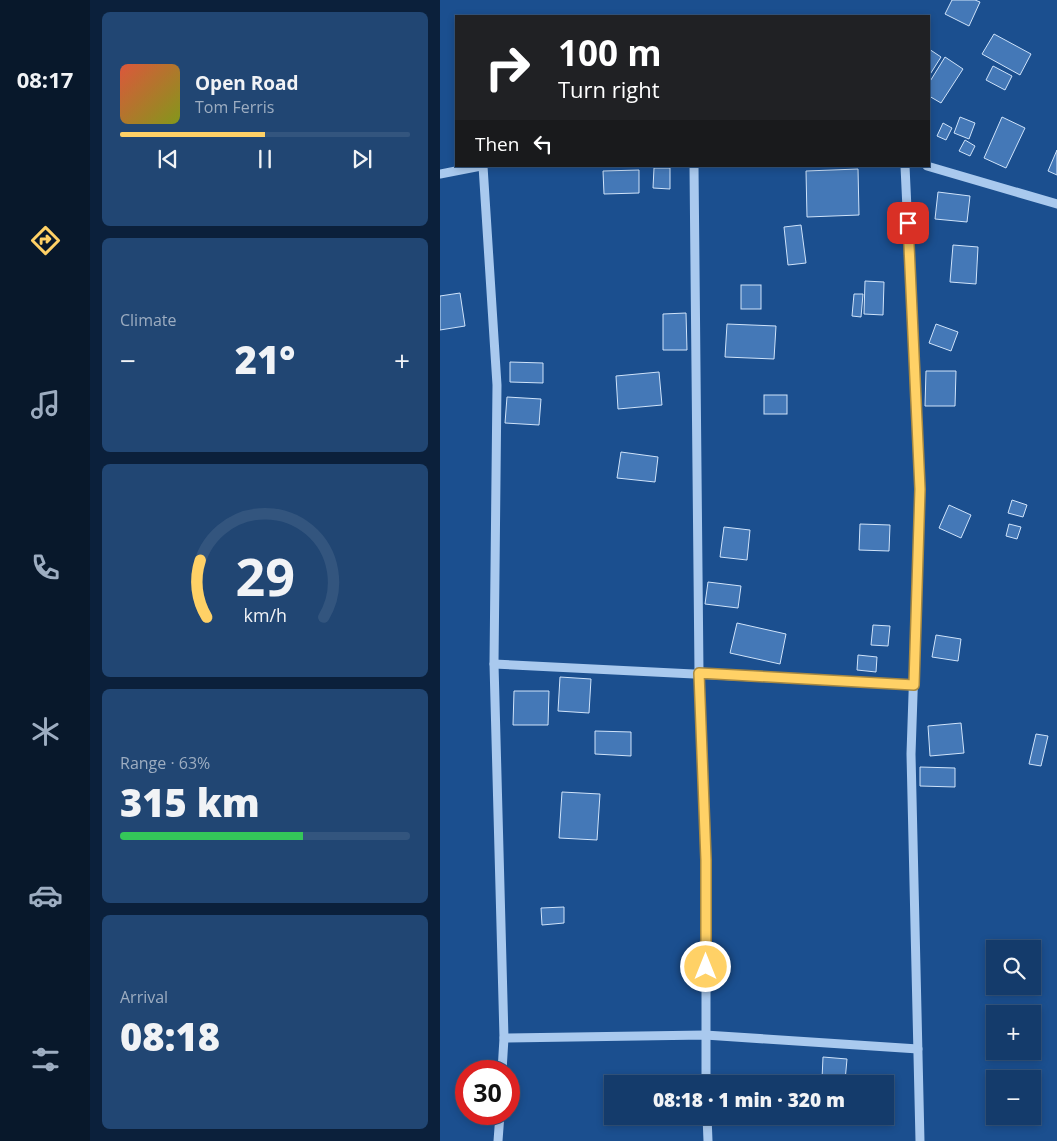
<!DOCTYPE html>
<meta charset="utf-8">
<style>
body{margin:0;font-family:"Open Sans",sans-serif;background:#214673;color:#f1f3f6;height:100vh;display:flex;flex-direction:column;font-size:19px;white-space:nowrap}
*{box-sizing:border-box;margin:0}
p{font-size:16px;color:#9dadc1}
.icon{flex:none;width:28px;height:28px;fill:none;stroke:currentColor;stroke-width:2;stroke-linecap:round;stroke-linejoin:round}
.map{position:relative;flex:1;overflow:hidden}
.panel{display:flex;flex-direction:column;gap:12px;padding:12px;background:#0b203b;width:350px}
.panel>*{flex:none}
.guide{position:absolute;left:15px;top:15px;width:475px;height:152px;border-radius:0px;box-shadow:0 2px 8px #0003,0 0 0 1px #33557e;background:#202124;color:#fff;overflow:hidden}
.buttons{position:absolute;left:546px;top:940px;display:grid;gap:10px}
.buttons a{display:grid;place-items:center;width:55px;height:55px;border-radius:0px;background:#143b6b;box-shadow:0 2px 8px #0003,0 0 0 1px #33557e;font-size:25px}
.speed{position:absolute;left:15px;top:1060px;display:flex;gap:10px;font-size:25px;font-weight:700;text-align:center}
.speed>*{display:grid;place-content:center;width:65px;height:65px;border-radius:50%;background:#143b6b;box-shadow:0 2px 8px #0003,0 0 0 1px #33557e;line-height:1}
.speed .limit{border:8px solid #d22;background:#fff;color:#111}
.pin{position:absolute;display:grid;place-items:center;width:42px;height:42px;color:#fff;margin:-21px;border-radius:10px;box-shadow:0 2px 8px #0006}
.me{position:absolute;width:55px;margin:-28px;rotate:0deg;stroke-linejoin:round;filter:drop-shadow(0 0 4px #0008)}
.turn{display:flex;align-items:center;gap:18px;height:105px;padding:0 20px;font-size:22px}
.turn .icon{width:65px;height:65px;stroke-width:2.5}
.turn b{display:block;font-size:35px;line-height:42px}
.then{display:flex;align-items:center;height:48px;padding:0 20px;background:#0003;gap:10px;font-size:19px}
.big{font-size:38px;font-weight:800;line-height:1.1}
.panel .widget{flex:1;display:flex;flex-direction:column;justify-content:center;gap:8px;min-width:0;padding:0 18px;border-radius:8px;background:#214673}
.panel .dial{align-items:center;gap:0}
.dial svg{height:130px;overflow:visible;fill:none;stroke:#33557e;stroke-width:7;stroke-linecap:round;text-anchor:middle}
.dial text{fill:#f1f3f6;stroke:none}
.song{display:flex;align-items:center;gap:15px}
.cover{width:60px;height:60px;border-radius:8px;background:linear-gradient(135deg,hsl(10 70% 55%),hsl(70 70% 35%))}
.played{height:5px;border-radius:2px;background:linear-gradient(90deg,#ffd166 50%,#33557e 50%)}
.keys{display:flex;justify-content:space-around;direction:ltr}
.heat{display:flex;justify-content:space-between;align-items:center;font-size:28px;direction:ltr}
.charge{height:8px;border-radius:4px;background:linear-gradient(90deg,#34c759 63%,#33557e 0)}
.trip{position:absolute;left:164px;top:1075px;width:290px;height:50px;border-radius:0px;background:#143b6b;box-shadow:0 2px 8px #0003,0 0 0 1px #33557e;font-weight:800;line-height:50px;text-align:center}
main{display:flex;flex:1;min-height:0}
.dock{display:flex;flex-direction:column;width:90px;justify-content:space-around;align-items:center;background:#08182b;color:#9dadc1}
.dock .icon{width:35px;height:35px}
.dock .on{color:#ffd166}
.dock b{font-size:22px;color:#f1f3f6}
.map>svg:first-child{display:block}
</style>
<main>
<nav class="dock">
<b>08:17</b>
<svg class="icon on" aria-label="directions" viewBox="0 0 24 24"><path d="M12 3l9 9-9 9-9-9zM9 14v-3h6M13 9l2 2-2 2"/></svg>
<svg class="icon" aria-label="music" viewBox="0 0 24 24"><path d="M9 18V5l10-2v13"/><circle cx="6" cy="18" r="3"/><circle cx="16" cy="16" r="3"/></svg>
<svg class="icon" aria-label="phone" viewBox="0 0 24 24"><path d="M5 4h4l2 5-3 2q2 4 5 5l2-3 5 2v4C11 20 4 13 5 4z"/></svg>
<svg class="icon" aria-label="climate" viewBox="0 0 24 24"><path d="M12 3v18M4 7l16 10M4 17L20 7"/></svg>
<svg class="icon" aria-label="car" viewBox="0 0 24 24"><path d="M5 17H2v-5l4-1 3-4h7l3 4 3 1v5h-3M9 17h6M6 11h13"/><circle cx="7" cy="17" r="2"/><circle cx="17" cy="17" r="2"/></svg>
<svg class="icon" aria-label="filters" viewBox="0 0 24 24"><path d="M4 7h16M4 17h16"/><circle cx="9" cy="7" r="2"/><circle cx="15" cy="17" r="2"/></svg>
</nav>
<section class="panel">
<div class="widget">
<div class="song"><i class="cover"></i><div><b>Open Road</b><p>Tom Ferris</p></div></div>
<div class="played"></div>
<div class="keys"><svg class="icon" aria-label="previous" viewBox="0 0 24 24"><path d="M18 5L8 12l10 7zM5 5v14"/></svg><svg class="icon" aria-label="pause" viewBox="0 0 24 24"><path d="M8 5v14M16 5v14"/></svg><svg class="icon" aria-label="next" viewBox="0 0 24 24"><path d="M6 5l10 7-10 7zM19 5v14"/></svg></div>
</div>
<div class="widget"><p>Climate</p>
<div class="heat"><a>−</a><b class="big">21°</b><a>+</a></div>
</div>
<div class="widget dial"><svg viewBox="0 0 100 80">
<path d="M14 69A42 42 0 1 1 86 69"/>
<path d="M14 69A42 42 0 0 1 10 34" stroke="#ffd166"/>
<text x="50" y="56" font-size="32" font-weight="700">29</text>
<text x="50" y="72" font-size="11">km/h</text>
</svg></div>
<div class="widget"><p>Range · 63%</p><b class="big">315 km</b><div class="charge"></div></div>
<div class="widget"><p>Arrival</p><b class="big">08:18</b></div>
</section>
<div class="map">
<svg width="617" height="1141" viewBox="0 0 617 1141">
<rect width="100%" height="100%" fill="#1b4f8f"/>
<g fill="#4478b7" stroke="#cfe3fa">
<polygon points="512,0 535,0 540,2 529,26 505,14"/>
<polygon points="554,34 591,54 580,75 542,54"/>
<polygon points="489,49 501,57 489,76"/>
<polygon points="505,57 523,69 501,103 489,96 489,83"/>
<polygon points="553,66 572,76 565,90 546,80"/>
<polygon points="520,117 535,123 529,139 514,133"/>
<polygon points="562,117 585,128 566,168 544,158"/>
<polygon points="503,123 512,128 506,140 497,136"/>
<polygon points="525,140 535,146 530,156 519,151"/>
<polygon points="617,150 617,175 608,171"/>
<polygon points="214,168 230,168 230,189 213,188"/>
<polygon points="418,169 419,215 367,217 366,171"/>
<polygon points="199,170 199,193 164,194 163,171"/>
<polygon points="498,192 530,196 527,222 495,219"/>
<polygon points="361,225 366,263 348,265 344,227"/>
<polygon points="513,245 538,247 536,284 510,282"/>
<polygon points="425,281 444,282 443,315 424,314"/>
<rect x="301" y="285" width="20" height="24"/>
<polygon points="20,293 25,326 0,330 0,296"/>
<polygon points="414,294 423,294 421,317 412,316"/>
<polygon points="246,313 247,350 223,350 223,314"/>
<polygon points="287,324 336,326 334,359 285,357"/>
<polygon points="496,324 518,332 511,351 489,343"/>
<polygon points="70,362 103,363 103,383 70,382"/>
<polygon points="486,371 516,371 515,406 485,406"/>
<polygon points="219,372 222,405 178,409 176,376"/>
<rect x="324" y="395" width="23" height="19"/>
<polygon points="67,397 101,399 99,425 65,423"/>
<polygon points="181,452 218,457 215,482 177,478"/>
<polygon points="572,500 587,505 583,517 568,513"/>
<polygon points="509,505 531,515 521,538 499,528"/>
<polygon points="420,524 450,525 449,551 419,550"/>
<polygon points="569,524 581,527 577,539 566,536"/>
<polygon points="284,527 310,530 307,560 280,557"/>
<polygon points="268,582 301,586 298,608 265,604"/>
<polygon points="297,623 346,634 340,664 290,653"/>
<polygon points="433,625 450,626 448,646 431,645"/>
<polygon points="496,635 521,639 518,661 492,657"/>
<polygon points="418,655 437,657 436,672 417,670"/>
<polygon points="120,677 151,679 149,713 118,711"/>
<polygon points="74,691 109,691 108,725 73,725"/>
<polygon points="521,723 524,753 490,756 488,726"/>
<polygon points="155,731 191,732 191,756 155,754"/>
<polygon points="596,734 608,736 601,766 589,764"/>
<polygon points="480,767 515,768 515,787 480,786"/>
<polygon points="122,792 160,794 157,840 119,838"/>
<polygon points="124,907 124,923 102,925 101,908"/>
<polygon points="383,1057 407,1059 405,1081 382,1079"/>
</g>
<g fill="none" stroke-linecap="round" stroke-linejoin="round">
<g stroke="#a9c9ee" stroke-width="9">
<polyline points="43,166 57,385 54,664 64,1038 62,1071"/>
<polyline points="254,166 259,673 266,860 266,1084"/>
<polyline points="465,166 480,489 471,754 480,1141"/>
<polyline points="487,166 617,204"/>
<polyline points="0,174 41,166"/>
<polyline points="54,664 474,685"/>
<polyline points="64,1038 265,1035 478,1049"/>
<polyline points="267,1116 268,1141"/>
<polyline points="58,1141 60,1114"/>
</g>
</g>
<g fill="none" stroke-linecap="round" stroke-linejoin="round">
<g stroke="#a68842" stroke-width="12">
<polyline id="route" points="266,967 266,860 259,673 474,685 480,489 468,223"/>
</g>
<use href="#route" stroke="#ffd166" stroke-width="9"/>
</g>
</svg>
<div class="buttons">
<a><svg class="icon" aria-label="search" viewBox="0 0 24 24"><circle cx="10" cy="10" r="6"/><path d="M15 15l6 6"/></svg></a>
<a>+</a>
<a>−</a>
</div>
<div class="speed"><div class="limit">30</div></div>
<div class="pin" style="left:468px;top:223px;background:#d93025"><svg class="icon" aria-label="arrive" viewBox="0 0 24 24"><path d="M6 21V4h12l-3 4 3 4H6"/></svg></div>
<svg class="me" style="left:266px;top:967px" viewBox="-20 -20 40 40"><circle r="17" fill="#ffd166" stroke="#fff" stroke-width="3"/><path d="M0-11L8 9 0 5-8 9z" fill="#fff"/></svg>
<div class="trip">08:18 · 1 min · 320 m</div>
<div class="guide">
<div class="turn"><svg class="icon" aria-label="right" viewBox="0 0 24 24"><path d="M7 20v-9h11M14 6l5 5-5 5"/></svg><div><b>100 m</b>Turn right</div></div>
<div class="then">Then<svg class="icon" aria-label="left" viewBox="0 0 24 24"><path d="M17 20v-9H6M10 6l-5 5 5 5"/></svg></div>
</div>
</div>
</main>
